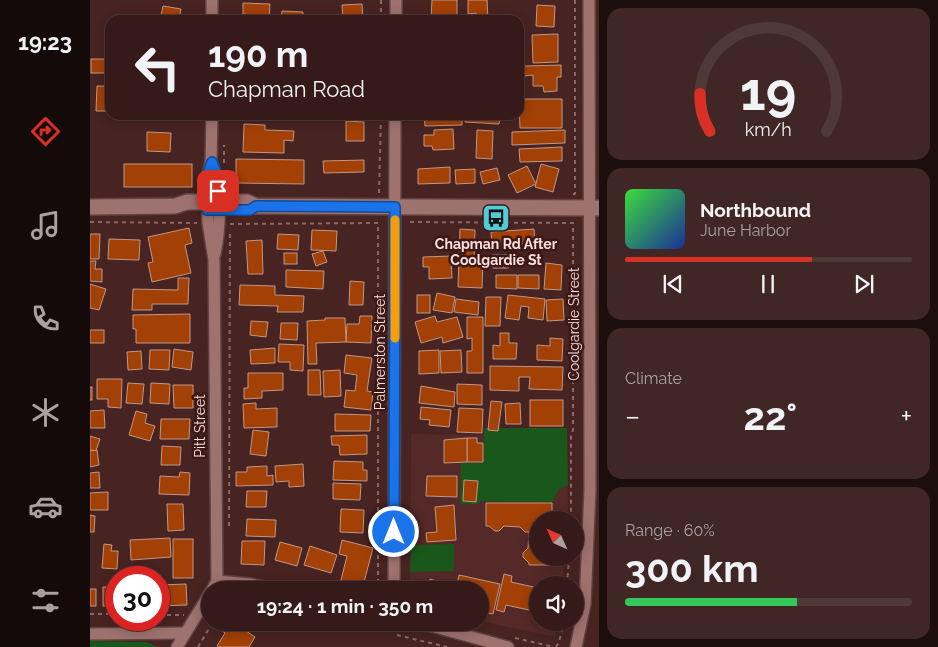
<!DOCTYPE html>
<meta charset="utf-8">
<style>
body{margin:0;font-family:Raleway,sans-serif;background:#402726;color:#f1f3f6;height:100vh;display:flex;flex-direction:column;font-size:19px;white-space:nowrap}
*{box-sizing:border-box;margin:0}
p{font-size:16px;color:#aaa1a2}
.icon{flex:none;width:28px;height:28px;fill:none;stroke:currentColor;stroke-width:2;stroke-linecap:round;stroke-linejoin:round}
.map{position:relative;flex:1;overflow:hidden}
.side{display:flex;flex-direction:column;gap:8px;padding:8px;background:#1d0e0e;width:339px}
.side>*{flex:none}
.hud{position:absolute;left:15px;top:15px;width:419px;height:105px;border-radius:15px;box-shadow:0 2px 12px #0003,0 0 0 1px #4f3838;background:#351a19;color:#f1f3f6;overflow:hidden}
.needle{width:32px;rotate:315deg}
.fabs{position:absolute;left:439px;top:511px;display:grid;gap:10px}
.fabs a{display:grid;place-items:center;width:55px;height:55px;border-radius:50%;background:#351a19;box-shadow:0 2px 12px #0003,0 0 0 1px #4f3838;font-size:25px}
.speed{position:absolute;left:15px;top:566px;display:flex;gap:10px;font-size:25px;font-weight:700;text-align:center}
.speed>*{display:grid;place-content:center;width:65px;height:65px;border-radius:50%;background:#351a19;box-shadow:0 2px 12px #0003,0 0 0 1px #4f3838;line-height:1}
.speed .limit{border:8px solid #d22;background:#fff;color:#111}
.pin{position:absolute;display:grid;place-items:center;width:42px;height:42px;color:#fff;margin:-21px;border-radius:10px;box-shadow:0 2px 8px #0006}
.me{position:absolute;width:55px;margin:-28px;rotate:0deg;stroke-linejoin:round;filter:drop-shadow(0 0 4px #0008)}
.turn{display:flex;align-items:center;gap:18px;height:105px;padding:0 20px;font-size:22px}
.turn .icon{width:65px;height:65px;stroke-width:2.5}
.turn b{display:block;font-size:35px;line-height:42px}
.big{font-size:38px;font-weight:700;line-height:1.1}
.side .widget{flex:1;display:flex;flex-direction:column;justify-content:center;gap:8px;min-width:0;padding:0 18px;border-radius:15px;background:#402726}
.side .dial{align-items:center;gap:0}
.dial svg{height:130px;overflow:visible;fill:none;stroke:#4f3838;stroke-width:7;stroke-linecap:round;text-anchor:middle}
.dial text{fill:#f1f3f6;stroke:none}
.song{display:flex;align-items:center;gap:15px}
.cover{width:60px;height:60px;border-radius:8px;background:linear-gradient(135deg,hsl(120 70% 55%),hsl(230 70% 35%))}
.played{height:5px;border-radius:2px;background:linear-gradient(90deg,#d93025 65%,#4f3838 65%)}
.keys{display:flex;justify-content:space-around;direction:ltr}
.heat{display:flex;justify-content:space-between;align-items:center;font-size:28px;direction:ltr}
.charge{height:8px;border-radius:4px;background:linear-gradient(90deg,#34c759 60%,#4f3838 0)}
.trip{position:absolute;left:111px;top:581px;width:288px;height:50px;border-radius:25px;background:#351a19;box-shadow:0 2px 12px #0003,0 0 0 1px #4f3838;font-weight:700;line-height:50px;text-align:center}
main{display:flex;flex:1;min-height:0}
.tab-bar{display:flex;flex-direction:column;width:90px;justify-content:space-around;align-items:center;background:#150a0a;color:#aaa1a2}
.tab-bar .icon{width:35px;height:35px}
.tab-bar .on{color:#d93025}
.tab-bar b{font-size:22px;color:#f1f3f6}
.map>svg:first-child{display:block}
</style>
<main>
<nav class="tab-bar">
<b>19:23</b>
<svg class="icon on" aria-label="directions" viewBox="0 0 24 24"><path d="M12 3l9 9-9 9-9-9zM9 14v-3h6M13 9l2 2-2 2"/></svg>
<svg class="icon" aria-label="music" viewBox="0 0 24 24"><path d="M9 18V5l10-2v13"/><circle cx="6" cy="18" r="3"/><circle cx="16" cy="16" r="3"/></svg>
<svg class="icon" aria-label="phone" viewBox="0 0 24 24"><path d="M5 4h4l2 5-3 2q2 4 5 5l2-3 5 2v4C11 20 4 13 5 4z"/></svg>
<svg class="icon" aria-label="climate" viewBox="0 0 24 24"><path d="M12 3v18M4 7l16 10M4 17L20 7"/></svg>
<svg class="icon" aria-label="car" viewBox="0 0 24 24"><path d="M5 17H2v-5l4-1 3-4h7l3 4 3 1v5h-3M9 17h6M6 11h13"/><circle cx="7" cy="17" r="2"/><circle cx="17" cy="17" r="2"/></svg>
<svg class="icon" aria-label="filters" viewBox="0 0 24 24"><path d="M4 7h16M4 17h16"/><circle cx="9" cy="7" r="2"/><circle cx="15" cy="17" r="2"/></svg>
</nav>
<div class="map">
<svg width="510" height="647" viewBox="0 0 510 647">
<rect width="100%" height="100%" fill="#472321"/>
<polygon fill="#552927" points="394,428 477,428 478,520 448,520 448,558 475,558 473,585 448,585 448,622 468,623 465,637 390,621 390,590 320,590 321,434 393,435"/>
<g fill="#19571b">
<polygon points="394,428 477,428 478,485 468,490 463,502 390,501 389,504 370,504 371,463 394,463"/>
<polygon points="364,544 364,571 320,572 321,545"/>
<polygon points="0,641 56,642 68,647 0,647"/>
</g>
<g fill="#a24005" stroke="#c19786">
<polygon points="342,0 367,0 367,20 341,20"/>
<polygon points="378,0 397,0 398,20 386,20 386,13 378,14"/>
<polygon points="153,3 180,4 179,20 163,20 163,15 153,14"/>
<polygon points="272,4 273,20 253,20 252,5"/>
<polygon points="447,5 465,6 464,27 446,26"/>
<polygon points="73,6 91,9 89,20 70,20"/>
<polygon points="192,11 213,12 213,20 191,20"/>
<polygon points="468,34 468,62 443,63 442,35"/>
<rect x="1" y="59" width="17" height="14"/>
<polygon points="471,65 471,77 467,77 467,91 454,92 453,86 443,86 443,75 434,76 434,66"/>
<polygon points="7,86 20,86 20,111 6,111"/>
<polygon points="429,99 472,99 472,128 430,128"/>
<polygon points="334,115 372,115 372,125 335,126"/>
<polygon points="375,115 410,115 409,124 375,122"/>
<polygon points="256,121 274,122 274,141 256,141"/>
<polygon points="154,124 175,125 175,130 204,131 203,141 194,140 194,153 153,152"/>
<polygon points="363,129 364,149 343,150 342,146 334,146 334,135 344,135 344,130"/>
<polygon points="387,130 403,131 402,159 386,158"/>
<polygon points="475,130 475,143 422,145 422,132"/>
<polygon points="57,132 81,133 80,152 57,151"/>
<polygon points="472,147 472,161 430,162 429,149"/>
<polygon points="146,159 214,160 214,184 146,183"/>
<polygon points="274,160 274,172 234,173 233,161"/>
<rect x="34" y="164" width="68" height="23"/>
<polygon points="451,164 469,169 463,192 445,187"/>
<polygon points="437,166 446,184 427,193 418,175"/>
<polygon points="360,167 360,183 328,184 328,169"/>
<polygon points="407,168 410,180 393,184 390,172"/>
<polygon points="385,169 385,183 366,184 365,170"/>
<polygon points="99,228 102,243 95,245 101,273 62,282 58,263 63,262 58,237"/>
<polygon points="370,229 385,230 384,259 393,259 392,288 368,287"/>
<polygon points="444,229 445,243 402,246 401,232"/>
<polygon points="222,230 247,231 246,251 221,250"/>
<polygon points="0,234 10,234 9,259 0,259"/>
<polygon points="188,234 209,235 208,250 187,249"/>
<polygon points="19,239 50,240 49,260 18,259"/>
<polygon points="172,240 173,274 158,274 156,241"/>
<polygon points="233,251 237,262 226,266 222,254"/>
<rect x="194" y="253" width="13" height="11"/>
<rect x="403" y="255" width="15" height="13"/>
<polygon points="361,256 362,278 339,279 339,267 333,267 333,257"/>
<polygon points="0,261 6,261 5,269 12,269 12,282 0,281"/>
<polygon points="456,263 472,265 471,290 454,289"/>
<polygon points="196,270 234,271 233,289 196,287"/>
<polygon points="406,275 427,275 427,289 406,288"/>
<polygon points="428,275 449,275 449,289 428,288"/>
<polygon points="88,278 99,278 98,304 62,304 62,310 42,310 43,289 88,290"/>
<polygon points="260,281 274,282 273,305 259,305"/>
<polygon points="0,284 16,289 9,310 0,308"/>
<polygon points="150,285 185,286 185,295 214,296 213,312 187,312 188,306 149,305"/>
<polygon points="347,293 365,297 362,313 343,310"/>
<rect x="327" y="295" width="13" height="18"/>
<polygon points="418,295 455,299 453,320 438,318 439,307 431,306 429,320 415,318"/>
<polygon points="396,297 411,297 410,326 395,326"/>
<polygon points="366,299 389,302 388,315 364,312"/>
<polygon points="473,299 474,320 457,321 456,300"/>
<polygon points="100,314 100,343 46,343 46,329 43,329 43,315"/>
<polygon points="270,316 282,316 281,343 256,342 257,324 269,324"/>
<polygon points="345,316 347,322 367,317 373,337 353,343 352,337 331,343 325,322"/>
<polygon points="377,317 393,317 393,373 377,373 377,351 382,351 382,338 377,339"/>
<polygon points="235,318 255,318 256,342 226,343 227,364 218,364 217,321 235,320"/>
<polygon points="161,321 178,322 176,337 160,335"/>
<polygon points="191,323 208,323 207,340 190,339"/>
<rect x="0" y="330" width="14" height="13"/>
<polygon points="410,333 419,333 419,343 427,343 426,359 403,359 403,345 410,346"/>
<polygon points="460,338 473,339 472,361 447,360 447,345 460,346"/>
<polygon points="189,344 214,345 213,371 200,370 200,362 188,362"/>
<polygon points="185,348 185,363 161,364 160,350"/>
<polygon points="84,349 103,352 101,370 82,367"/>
<polygon points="60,350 80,350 79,370 59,369"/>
<polygon points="349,350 349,373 329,374 329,351"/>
<polygon points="371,350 372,372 351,373 350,351"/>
<polygon points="51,351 52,369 38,370 37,352"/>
<polygon points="256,355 282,358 277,391 283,392 281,410 254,407 256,390 265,391 267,375 254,373"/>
<polygon points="400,366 473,367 472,390 439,389 440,377 429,377 429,391 400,390"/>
<polygon points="218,370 230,370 231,395 218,395"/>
<polygon points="250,370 251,396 234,397 233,371"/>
<polygon points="158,373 193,373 193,390 172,391 172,398 154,399 154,388 158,388"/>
<polygon points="7,379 32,379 31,408 18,407 18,399 7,399"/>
<polygon points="38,383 54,384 52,404 36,403"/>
<polygon points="61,383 80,384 79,404 60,403"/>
<polygon points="367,384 392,385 392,405 367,404"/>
<polygon points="83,385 103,385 103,408 84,408"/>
<polygon points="331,386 365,392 364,407 329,403"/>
<rect x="0" y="387" width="2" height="13"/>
<rect x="440" y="400" width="33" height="26"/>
<polygon points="401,401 412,402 408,431 398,430"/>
<polygon points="166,403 166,409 187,408 187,427 154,428 153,404"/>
<polygon points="430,403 431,424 416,424 415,404"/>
<polygon points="331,407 361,410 359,427 339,425 340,420 330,419"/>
<polygon points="369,408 393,409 392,433 367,432"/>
<polygon points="14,410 15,428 0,428 0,411"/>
<polygon points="46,411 57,414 55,423 65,426 60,441 39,435"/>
<polygon points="245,414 281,415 280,431 245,431"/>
<polygon points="71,419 100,419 99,439 70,439"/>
<polygon points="163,430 179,432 176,456 160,454"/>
<polygon points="277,435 277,454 250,455 249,445 242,445 241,436"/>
<polygon points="0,436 10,439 6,451 0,450"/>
<polygon points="377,438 387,438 387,443 393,443 393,462 377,462"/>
<polygon points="377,438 377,462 354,463 354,440"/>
<polygon points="72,446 91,447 90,465 71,465"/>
<polygon points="7,450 9,465 0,467 0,451"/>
<polygon points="244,461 273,462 273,470 277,470 277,481 243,480"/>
<polygon points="213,464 214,486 199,487 199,481 186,482 185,466"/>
<polygon points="177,466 177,476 183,475 183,485 146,486 146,472 157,472 157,467"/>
<polygon points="9,472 10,488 0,488 0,473"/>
<polygon points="90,472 100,473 99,495 69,494 70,476 89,477"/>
<polygon points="337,476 367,476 367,497 336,496"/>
<polygon points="374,480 388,481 386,502 373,501"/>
<polygon points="243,483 271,484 270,500 243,499"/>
<polygon points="157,491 177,491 176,507 156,507"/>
<polygon points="18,492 18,510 0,510 0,493"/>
<polygon points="396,503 462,503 462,520 448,520 448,558 461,558 461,565 439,565 439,563 433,557 433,553 438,548 439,532 435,532 430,527 414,526 409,531 405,531 399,526 396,526"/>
<polygon points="77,504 93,504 94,530 78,531"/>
<polygon points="364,505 366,540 337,542 336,533 347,532 345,507"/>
<polygon points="251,509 274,510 273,533 250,532"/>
<polygon points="0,515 5,516 4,532 0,532"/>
<polygon points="157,519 186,520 185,537 156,536"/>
<polygon points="80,538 81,557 41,560 40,540"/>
<rect x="83" y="539" width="20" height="39"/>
<polygon points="252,540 283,548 273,586 251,580 257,556 249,554"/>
<polygon points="152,541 175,541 174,565 151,564"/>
<polygon points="190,542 212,548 207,566 185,560"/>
<polygon points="14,544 22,545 21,551 28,551 27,569 12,568"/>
<polygon points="220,546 247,555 241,573 214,565"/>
<polygon points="414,574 422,576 421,582 448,588 448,612 416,605 414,612 406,610"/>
<polygon points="369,575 410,584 403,614 390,612 390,590 366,590"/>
<polygon points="340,579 359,585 358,590 336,590"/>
<polygon points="96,584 97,605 69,606 69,585"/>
<rect x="13" y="587" width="13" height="19"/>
<rect x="0" y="589" width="6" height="17"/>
<polygon points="134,622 143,622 165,637 159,647 129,647 127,646 135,633 130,629"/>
<polygon points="151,622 169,622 164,631"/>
</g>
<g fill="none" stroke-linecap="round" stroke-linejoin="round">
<g stroke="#614141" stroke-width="14">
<g id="street">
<polyline points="122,20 122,0"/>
<polyline points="306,20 306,0"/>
<polyline points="122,115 121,162 118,173 117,191 118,223 124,260 127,581 122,590"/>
<path d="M 121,162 C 133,184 130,230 125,254"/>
<polyline points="127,581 160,584 188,590"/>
<polyline points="304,590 305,115"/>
<polyline points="327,622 418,647"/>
<polyline points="0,634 95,633"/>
<polyline points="87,647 120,593"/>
<polyline points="486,647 495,604 500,490 499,0"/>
</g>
</g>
<g stroke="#614141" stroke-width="18">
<polyline id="secondary" points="0,207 85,206 97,202 157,202 166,206 510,208"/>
</g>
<g stroke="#896967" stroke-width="2" stroke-dasharray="4 4" stroke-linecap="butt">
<polyline points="291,20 291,0"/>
<polyline points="134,163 134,145"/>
<polyline points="289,193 291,115"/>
<polyline points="483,194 485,194 485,0"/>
<polyline points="0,222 107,223"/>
<polyline points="320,222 483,223 483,430 481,436 481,520"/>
<polyline points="140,224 288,223 288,590"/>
<polyline points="139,526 140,234"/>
<polyline points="477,585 479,558"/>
<polyline points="0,614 26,614"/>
<polyline points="69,615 94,615"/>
<polyline points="255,622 289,630"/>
<polyline points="307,635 357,647"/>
<polyline points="425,638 464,647"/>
<polyline points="108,647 123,622"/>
<polyline points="466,647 469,642 474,622"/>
</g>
<use href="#street" stroke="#9e726e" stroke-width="11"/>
<use href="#secondary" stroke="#9e726e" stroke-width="15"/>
</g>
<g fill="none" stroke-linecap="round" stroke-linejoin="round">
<g stroke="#114b97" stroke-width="12">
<polyline id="route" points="128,191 126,172 122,162 118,173 117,210 160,210 166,206 305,207 304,532"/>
</g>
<use href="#route" stroke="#1a73e8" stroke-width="9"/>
<polyline stroke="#f59e0b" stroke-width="9" points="305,338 305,220"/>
</g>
<defs>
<g id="bus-square" transform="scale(1.4375)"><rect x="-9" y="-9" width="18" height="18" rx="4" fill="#52cbd7" stroke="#3c1917"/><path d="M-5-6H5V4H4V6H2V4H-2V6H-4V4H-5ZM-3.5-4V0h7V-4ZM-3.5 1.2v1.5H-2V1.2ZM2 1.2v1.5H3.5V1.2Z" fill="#111"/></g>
</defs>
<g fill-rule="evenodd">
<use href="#bus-square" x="406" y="218"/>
</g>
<g text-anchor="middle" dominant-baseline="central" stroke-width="5" stroke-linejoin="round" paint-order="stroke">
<g font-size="14" font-weight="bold" fill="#f8dfdd" stroke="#3c1917">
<text x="406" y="244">Chapman Rd After<tspan x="406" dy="16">Coolgardie St</tspan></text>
</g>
<g font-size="14" fill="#f8dfdd" stroke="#3c1917">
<text transform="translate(484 324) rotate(-90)">Coolgardie Street</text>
<text transform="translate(290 352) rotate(-90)">Palmerston Street</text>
<text transform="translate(110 426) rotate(-90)">Pitt Street</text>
</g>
</g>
</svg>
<div class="fabs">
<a><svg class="needle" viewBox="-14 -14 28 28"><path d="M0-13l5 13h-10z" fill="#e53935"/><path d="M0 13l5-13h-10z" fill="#aaa1a2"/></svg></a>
<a><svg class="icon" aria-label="sound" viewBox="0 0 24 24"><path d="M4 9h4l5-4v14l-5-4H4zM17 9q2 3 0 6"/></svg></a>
</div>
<div class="speed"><div class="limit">30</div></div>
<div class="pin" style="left:128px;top:191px;background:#d93025"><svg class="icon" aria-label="arrive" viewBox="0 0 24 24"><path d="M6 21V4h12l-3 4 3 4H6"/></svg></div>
<svg class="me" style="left:304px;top:532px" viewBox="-20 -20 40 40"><circle r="17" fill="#1a73e8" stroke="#fff" stroke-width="3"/><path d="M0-11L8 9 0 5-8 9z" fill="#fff"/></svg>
<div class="trip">19:24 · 1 min · 350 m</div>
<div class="hud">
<div class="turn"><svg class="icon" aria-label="left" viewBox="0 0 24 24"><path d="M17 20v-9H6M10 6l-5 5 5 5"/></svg><div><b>190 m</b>Chapman Road</div></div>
</div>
</div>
<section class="side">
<div class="widget dial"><svg viewBox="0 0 100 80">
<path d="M14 69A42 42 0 1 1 86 69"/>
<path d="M14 69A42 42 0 0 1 8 46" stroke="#d93025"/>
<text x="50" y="56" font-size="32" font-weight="700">19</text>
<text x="50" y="72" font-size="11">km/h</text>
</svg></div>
<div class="widget">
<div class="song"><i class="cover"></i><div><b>Northbound</b><p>June Harbor</p></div></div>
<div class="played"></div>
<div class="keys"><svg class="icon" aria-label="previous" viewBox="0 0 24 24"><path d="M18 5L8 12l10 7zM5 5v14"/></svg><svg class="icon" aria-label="pause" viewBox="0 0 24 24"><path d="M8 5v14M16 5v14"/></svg><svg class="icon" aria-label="next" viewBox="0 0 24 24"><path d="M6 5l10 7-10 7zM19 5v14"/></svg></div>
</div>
<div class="widget"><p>Climate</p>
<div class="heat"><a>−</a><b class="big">22°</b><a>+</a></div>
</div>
<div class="widget"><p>Range · 60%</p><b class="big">300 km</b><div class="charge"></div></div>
</section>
</main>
